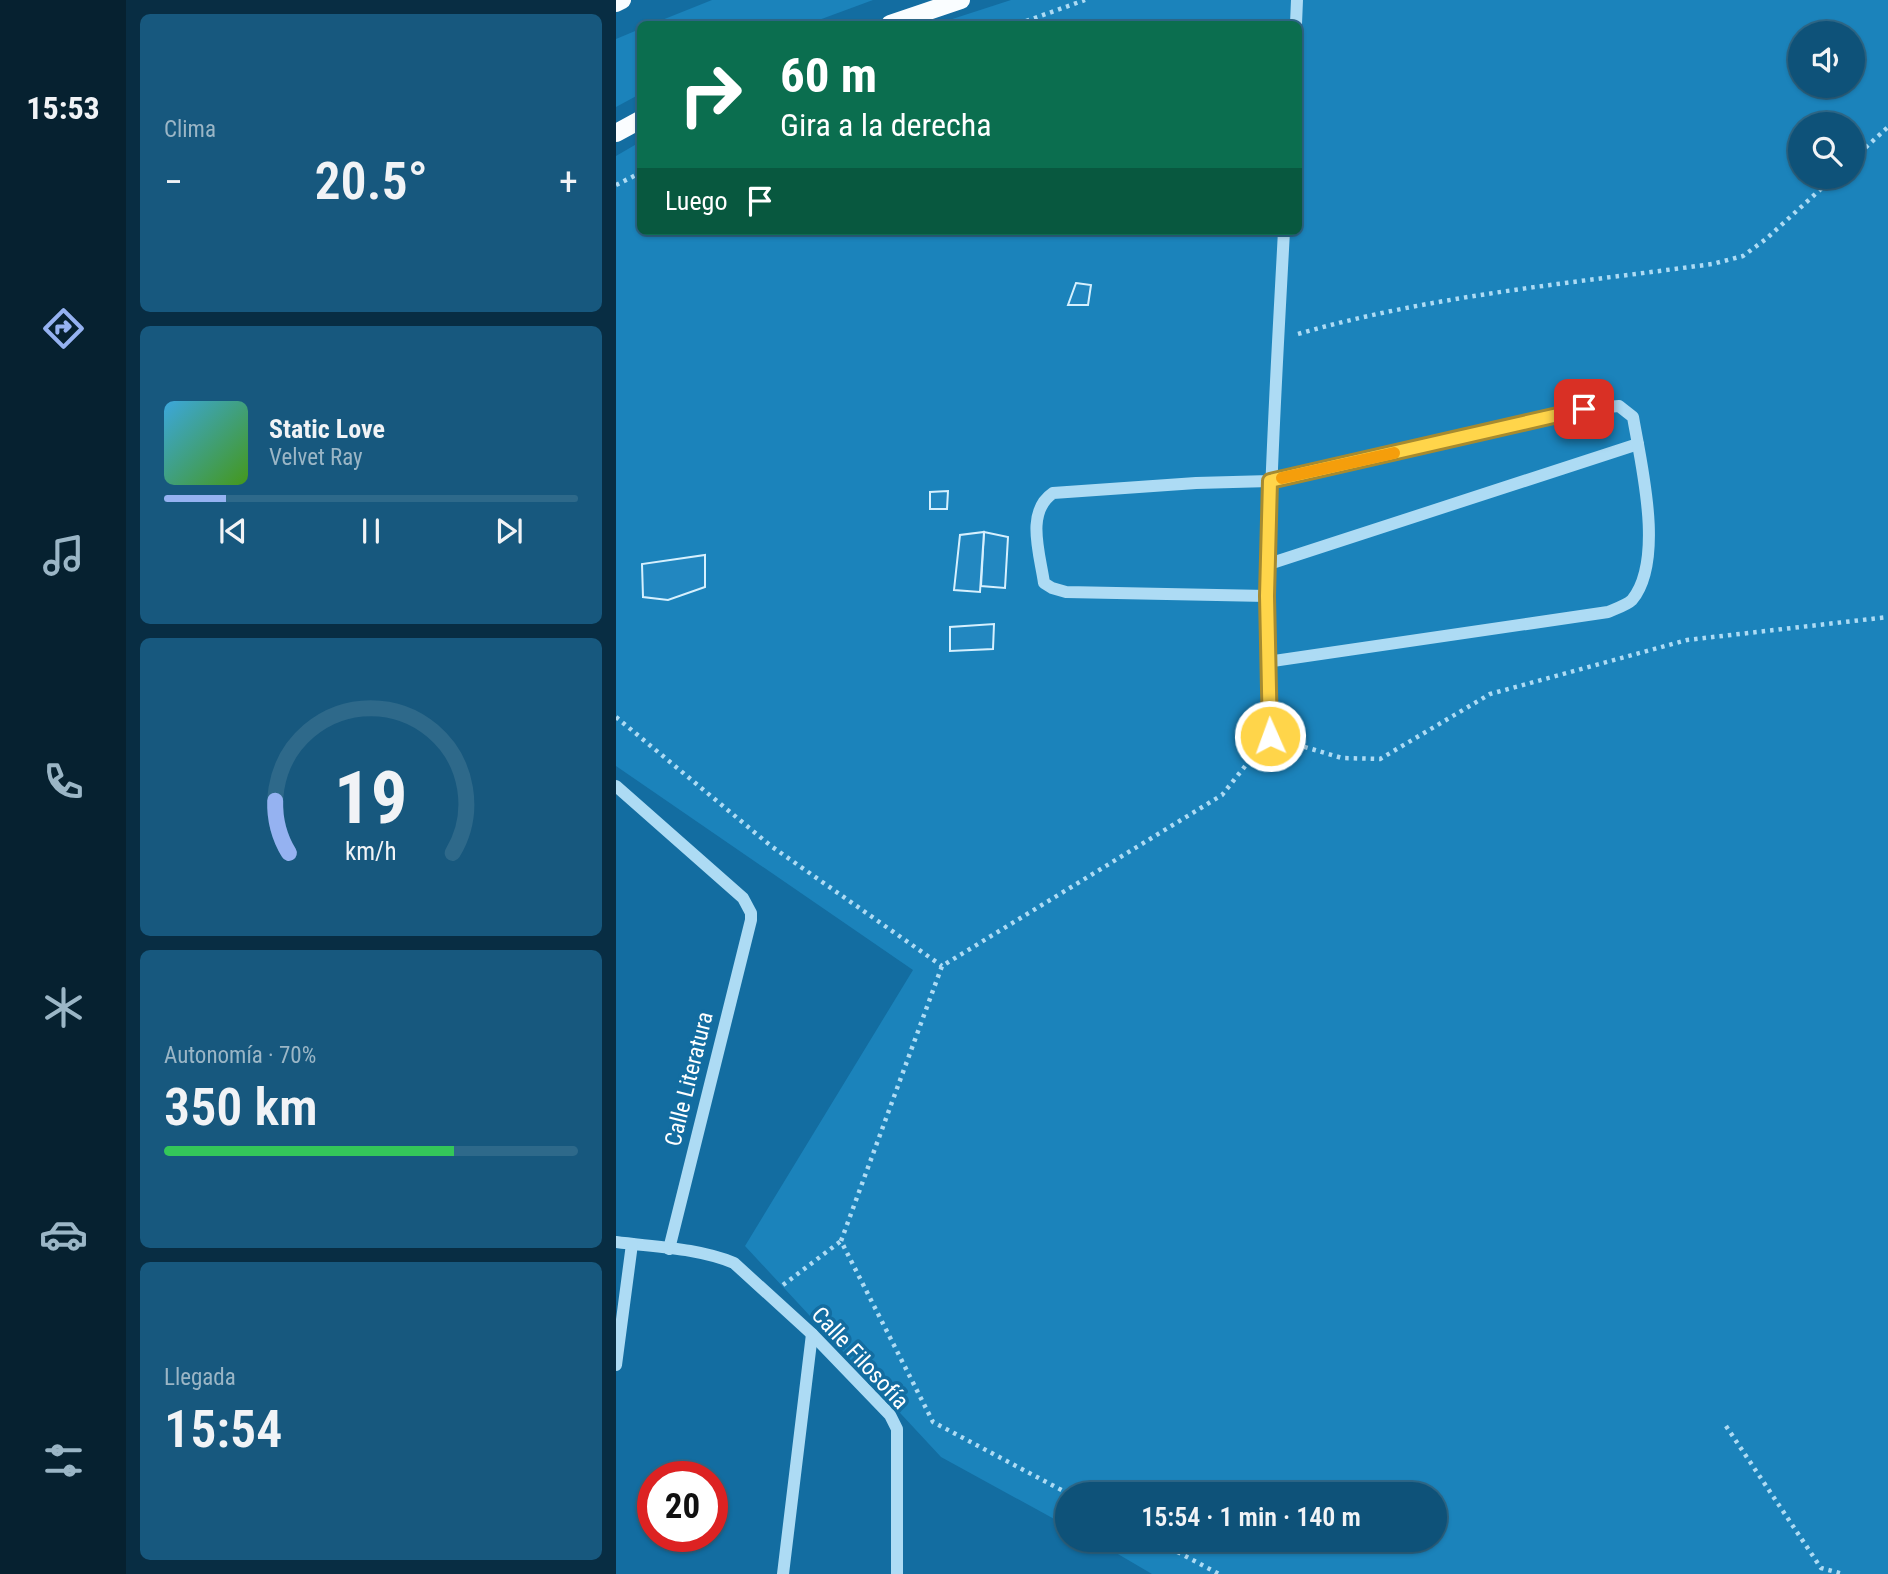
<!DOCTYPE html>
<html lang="es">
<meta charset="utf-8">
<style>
body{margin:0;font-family:"Roboto Condensed",sans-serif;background:#17587e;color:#f1f3f6;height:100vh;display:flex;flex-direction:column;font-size:26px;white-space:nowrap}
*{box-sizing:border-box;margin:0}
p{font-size:23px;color:#9bb6c6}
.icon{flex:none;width:38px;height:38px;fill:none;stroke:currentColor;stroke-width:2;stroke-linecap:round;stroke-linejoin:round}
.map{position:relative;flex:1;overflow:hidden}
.details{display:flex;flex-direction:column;gap:14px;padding:14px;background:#082d43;width:490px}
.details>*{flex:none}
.top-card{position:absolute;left:21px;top:21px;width:665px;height:214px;border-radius:10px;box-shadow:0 2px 5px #0004,0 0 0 2px #2e698a;background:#0b6e4f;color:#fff;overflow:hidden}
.fabs{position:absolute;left:1172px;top:21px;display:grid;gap:14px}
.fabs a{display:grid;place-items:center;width:77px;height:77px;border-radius:50%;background:#0e5279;box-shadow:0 2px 5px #0004,0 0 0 2px #2e698a;font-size:35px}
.speed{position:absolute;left:21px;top:1461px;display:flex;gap:14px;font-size:35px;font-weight:700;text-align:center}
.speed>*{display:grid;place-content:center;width:91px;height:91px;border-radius:50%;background:#0e5279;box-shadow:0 2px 5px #0004,0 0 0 2px #2e698a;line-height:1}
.speed .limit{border:10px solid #d22;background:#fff;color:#111}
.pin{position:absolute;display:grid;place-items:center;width:60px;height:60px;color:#fff;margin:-30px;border-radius:14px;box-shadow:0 4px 10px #0006}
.me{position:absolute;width:77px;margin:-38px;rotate:358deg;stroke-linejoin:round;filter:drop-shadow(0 0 5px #0008)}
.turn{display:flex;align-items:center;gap:24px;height:147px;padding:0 28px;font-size:32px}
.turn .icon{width:91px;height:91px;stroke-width:2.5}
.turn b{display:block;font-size:49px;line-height:60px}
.then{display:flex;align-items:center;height:66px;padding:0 28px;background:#0003;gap:14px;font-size:26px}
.big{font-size:52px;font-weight:600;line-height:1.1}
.details .widget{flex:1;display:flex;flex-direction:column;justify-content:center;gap:10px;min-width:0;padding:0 24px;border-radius:10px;background:#17587e}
.details .dial{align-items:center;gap:0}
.dial svg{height:182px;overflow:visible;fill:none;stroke:#2e698a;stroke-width:7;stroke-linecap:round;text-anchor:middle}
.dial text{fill:#f1f3f6;stroke:none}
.song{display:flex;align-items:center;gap:21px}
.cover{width:84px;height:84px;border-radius:10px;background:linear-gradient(135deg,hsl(200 70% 55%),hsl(100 70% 35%))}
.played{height:7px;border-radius:4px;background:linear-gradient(90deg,#95b2f1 15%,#2e698a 15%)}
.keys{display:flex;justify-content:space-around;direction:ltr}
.heat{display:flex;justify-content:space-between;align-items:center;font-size:38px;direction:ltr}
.charge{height:10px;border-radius:5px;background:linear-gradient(90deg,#34c759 70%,#2e698a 0)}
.trip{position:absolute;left:439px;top:1482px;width:392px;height:70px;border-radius:35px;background:#0e5279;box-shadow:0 2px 5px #0004,0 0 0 2px #2e698a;font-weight:600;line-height:70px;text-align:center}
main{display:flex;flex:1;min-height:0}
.dock{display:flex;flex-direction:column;width:126px;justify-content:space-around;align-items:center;background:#062130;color:#9bb6c6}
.dock .icon{width:49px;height:49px}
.dock .on{color:#95b2f1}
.dock b{font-size:32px;color:#f1f3f6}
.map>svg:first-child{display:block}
</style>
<main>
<nav class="dock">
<b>15:53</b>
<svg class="icon on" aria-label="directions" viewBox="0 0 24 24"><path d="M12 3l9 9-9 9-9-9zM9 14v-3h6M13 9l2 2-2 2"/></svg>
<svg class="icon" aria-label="music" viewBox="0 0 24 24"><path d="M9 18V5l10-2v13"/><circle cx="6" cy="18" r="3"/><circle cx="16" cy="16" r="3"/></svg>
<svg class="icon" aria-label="phone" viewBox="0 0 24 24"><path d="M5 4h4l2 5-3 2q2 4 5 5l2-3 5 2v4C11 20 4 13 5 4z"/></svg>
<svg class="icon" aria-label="climate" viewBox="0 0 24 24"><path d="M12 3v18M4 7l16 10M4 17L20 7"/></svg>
<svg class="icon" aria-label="car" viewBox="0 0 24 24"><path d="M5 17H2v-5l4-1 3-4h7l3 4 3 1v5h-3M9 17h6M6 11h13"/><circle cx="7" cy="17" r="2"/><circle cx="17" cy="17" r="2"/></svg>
<svg class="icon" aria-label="filters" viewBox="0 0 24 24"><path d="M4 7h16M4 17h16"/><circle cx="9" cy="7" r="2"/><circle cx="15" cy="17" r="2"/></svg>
</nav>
<section class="details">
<div class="widget"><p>Clima</p>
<div class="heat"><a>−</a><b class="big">20.5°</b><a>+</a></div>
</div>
<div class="widget">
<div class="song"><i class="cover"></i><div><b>Static Love</b><p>Velvet Ray</p></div></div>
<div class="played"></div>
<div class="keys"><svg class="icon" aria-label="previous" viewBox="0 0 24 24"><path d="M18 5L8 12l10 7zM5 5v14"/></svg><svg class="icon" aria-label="pause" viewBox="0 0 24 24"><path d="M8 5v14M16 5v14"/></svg><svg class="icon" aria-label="next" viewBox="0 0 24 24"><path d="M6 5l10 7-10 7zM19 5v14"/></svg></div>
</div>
<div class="widget dial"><svg viewBox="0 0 100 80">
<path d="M14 69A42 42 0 1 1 86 69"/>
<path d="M14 69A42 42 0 0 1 8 46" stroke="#95b2f1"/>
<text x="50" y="56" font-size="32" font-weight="700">19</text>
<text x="50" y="72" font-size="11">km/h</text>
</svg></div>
<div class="widget"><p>Autonomía · 70%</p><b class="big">350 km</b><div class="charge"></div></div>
<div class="widget"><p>Llegada</p><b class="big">15:54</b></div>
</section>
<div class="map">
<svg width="1272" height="1574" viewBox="0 0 1272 1574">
<rect width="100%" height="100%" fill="#136da1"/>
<g fill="#1b83bb" fill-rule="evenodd">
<polygon points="96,0 257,0 192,24 36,24"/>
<path d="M 395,0 L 1272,0 L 1272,1574 L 536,1574 L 478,1540 L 819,1540 L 819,1494 L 452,1494 L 451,1526 L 325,1457 L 129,1246 L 297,970 L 0,766 L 0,156 L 24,142 L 24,231 L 682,231 L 682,24 L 321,24 ZM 1185,33 L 1237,33 L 1237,86 L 1185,86 ZM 1185,124 L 1237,124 L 1237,177 L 1185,177 Z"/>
<polygon points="24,29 24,94 0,107 0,39"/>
</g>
<g fill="#2287c0" stroke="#d6f0fe" stroke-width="2">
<polygon points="460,283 475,285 472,305 452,305"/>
<polygon points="332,491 331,509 314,509 314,492"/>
<polygon points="368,532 392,537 389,588 365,586"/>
<polygon points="368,532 364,592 338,590 344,535"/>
<polygon points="89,555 89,587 52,600 27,597 26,564"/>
<polygon points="378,624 377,649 334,651 334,627"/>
</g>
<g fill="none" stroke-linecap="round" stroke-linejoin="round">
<g stroke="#addbf4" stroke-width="4.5" stroke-dasharray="3.5 5" stroke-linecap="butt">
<polyline points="402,24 469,0"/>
<polyline points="1237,159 1272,127"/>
<polyline points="0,185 24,173"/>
<path d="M 682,334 C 816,295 958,283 1096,264 L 1127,256 L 1150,239 L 1218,177"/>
<polyline points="0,717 155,846 326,966"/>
<polyline points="672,742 726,758 764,759 874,694 1071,640 1272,617"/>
<polyline points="167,1285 225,1241"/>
<polyline points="1110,1426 1205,1568 1227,1574"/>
<polyline points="453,1494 317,1422 225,1241 326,966 606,795 642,750"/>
<polyline points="539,1540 603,1574"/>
</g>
<g stroke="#addbf4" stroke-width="12">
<polyline points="680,24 681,0"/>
<polyline points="653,564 1022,444"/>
<path d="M 651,596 L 450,592 L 436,588 L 428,583 C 424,554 409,512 437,493 L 580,483 L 654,481 L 968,409 L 1003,406 L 1017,417 C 1025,464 1049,560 1016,600 C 1011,605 999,609 992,612 L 651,662"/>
<path d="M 654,736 C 648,567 659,400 668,231"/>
<polyline points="0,786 127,898 135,913 135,920 53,1249"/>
<path d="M 0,1242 C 38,1247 82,1248 118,1263 L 196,1334 L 274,1415 L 281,1429 L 281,1574"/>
<polyline points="0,1365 16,1244"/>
<polyline points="167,1574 196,1334"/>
</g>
<g stroke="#fafdff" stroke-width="18">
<polyline points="0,3 6,0"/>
<polyline points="274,24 345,0"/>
<polyline points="0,133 24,120"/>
</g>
</g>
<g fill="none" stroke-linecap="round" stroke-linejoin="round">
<g stroke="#a68a30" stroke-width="18">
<polyline id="route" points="654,736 651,596 654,481 968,409"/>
</g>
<use href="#route" stroke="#ffd54a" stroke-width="12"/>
<polyline stroke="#f59e0b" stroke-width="12" points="666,478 778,453"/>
</g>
<g text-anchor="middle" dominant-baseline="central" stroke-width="7" stroke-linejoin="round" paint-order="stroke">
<g font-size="23" fill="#fff" stroke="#136da1">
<text transform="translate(73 1079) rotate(-76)">Calle Literatura</text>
<text transform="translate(244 1358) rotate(47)">Calle Filosofía</text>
</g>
</g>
</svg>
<div class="fabs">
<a><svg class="icon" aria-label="sound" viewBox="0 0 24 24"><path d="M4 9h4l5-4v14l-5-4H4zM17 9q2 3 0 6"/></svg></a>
<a><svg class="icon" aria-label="search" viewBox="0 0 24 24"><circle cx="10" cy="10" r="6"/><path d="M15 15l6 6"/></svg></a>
</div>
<div class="speed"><div class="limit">20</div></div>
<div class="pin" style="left:968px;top:409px;background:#d93025"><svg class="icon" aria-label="arrive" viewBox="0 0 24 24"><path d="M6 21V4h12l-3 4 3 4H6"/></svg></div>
<svg class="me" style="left:654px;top:736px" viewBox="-20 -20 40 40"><circle r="17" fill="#ffd54a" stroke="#fff" stroke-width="3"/><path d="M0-11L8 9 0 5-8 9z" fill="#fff"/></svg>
<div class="trip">15:54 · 1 min · 140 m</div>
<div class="top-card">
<div class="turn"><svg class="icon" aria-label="right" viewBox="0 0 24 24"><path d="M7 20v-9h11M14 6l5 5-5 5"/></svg><div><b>60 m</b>Gira a la derecha</div></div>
<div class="then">Luego<svg class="icon" aria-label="arrive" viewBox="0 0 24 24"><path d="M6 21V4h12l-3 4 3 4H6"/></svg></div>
</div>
</div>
</main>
